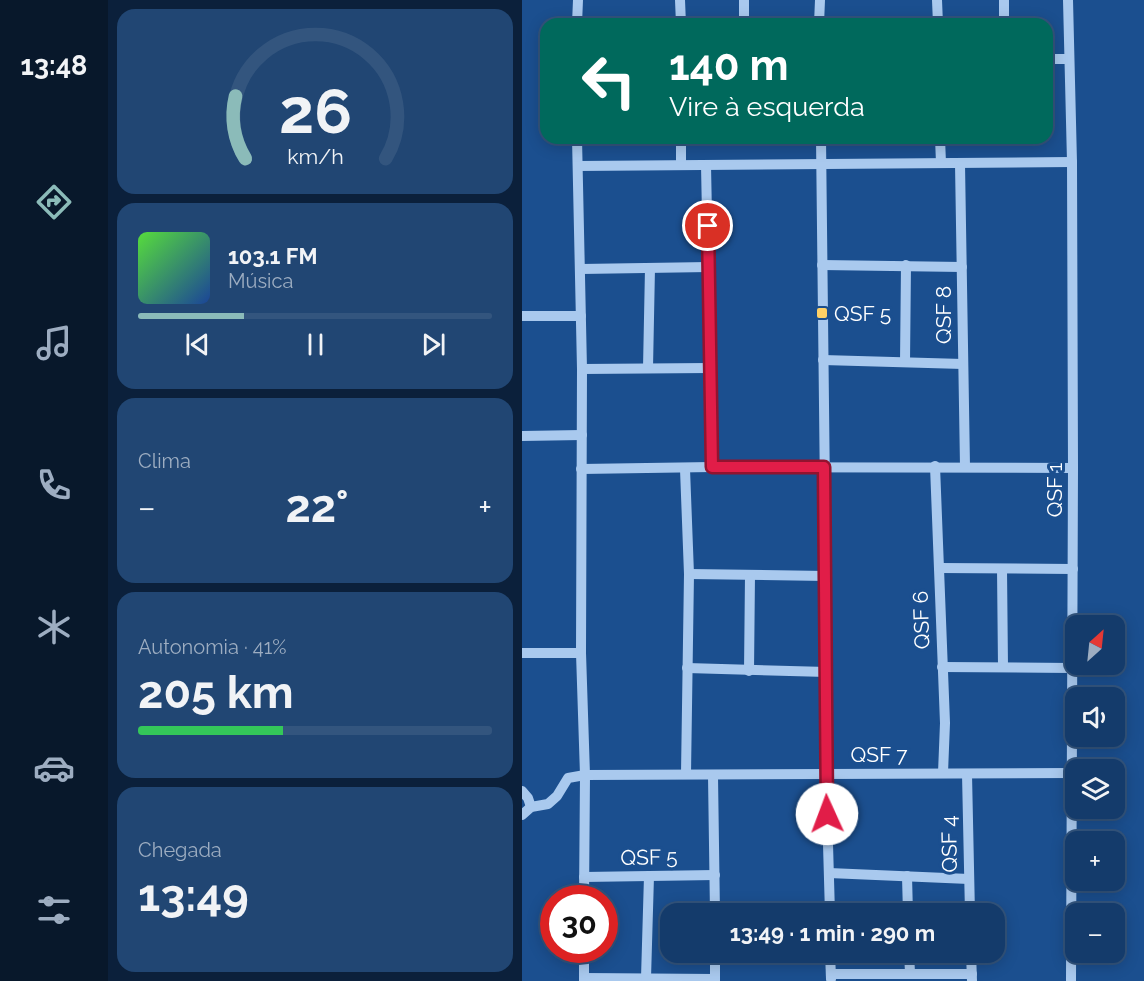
<!DOCTYPE html>
<html lang="pt">
<meta charset="utf-8">
<style>
body{margin:0;font-family:Raleway,sans-serif;background:#214673;color:#f1f3f6;height:100vh;display:flex;flex-direction:column;font-size:22px;white-space:nowrap}
*{box-sizing:border-box;margin:0}
p{font-size:20px;color:#9dadc1}
.icon{flex:none;width:33px;height:33px;fill:none;stroke:currentColor;stroke-width:2;stroke-linecap:round;stroke-linejoin:round}
.map{position:relative;flex:1;overflow:hidden}
.panel{display:flex;flex-direction:column;gap:9px;padding:9px;background:#0b203b;width:414px}
.panel>*{flex:none}
.top-card{position:absolute;left:18px;top:18px;width:513px;height:126px;border-radius:18px;box-shadow:0 3px 15px #0003,0 0 0 2px #33557e;background:#00695c;color:#fff;overflow:hidden}
.needle{width:39px;rotate:27deg}
.tools{position:absolute;left:543px;top:615px;display:grid;gap:12px}
.tools a{display:grid;place-items:center;width:60px;height:60px;border-radius:12px;background:#143b6b;box-shadow:0 3px 15px #0003,0 0 0 2px #33557e;font-size:30px}
.speed{position:absolute;left:18px;top:885px;display:flex;gap:12px;font-size:30px;font-weight:700;text-align:center}
.speed>*{display:grid;place-content:center;width:78px;height:78px;border-radius:50%;background:#143b6b;box-shadow:0 3px 15px #0003,0 0 0 2px #33557e;line-height:1}
.speed .limit{border:9px solid #d22;background:#fff;color:#111}
.pin{position:absolute;display:grid;place-items:center;width:51px;height:51px;color:#fff;margin:-26px;border:3px solid #fff;border-radius:50%;box-shadow:0 2px 6px #0007}
.me{position:absolute;width:66px;margin:-33px;rotate:358deg;stroke-linejoin:round;filter:drop-shadow(0 0 4px #0008)}
.turn{display:flex;align-items:center;gap:21px;height:126px;padding:0 30px;font-size:27px}
.turn .icon{width:78px;height:78px;stroke-width:2.5}
.turn b{display:block;font-size:42px;line-height:51px}
.big{font-size:45px;font-weight:700;line-height:1.1}
.panel .widget{flex:1;display:flex;flex-direction:column;justify-content:center;gap:9px;min-width:0;padding:0 21px;border-radius:18px;background:#214673}
.panel .dial{align-items:center;gap:0}
.dial svg{height:156px;overflow:visible;fill:none;stroke:#33557e;stroke-width:7;stroke-linecap:round;text-anchor:middle}
.dial text{fill:#f1f3f6;stroke:none}
.song{display:flex;align-items:center;gap:18px}
.cover{width:72px;height:72px;border-radius:9px;background:linear-gradient(135deg,hsl(110 70% 55%),hsl(220 70% 35%))}
.played{height:6px;border-radius:3px;background:linear-gradient(90deg,#8bbbb9 30%,#33557e 30%)}
.keys{display:flex;justify-content:space-around;direction:ltr}
.heat{display:flex;justify-content:space-between;align-items:center;font-size:33px;direction:ltr}
.charge{height:9px;border-radius:4px;background:linear-gradient(90deg,#34c759 41%,#33557e 0)}
.trip{position:absolute;left:138px;top:903px;width:345px;height:60px;border-radius:18px;background:#143b6b;box-shadow:0 3px 15px #0003,0 0 0 2px #33557e;font-weight:700;line-height:60px;text-align:center}
main{display:flex;flex:1;min-height:0}
.tab-bar{display:flex;flex-direction:column;width:108px;justify-content:space-around;align-items:center;background:#08182b;color:#9dadc1}
.tab-bar .icon{width:42px;height:42px}
.tab-bar .on{color:#8bbbb9}
.tab-bar b{font-size:27px;color:#f1f3f6}
.map>svg:first-child{display:block}
</style>
<main>
<nav class="tab-bar">
<b>13:48</b>
<svg class="icon on" aria-label="directions" viewBox="0 0 24 24"><path d="M12 3l9 9-9 9-9-9zM9 14v-3h6M13 9l2 2-2 2"/></svg>
<svg class="icon" aria-label="music" viewBox="0 0 24 24"><path d="M9 18V5l10-2v13"/><circle cx="6" cy="18" r="3"/><circle cx="16" cy="16" r="3"/></svg>
<svg class="icon" aria-label="phone" viewBox="0 0 24 24"><path d="M5 4h4l2 5-3 2q2 4 5 5l2-3 5 2v4C11 20 4 13 5 4z"/></svg>
<svg class="icon" aria-label="climate" viewBox="0 0 24 24"><path d="M12 3v18M4 7l16 10M4 17L20 7"/></svg>
<svg class="icon" aria-label="car" viewBox="0 0 24 24"><path d="M5 17H2v-5l4-1 3-4h7l3 4 3 1v5h-3M9 17h6M6 11h13"/><circle cx="7" cy="17" r="2"/><circle cx="17" cy="17" r="2"/></svg>
<svg class="icon" aria-label="filters" viewBox="0 0 24 24"><path d="M4 7h16M4 17h16"/><circle cx="9" cy="7" r="2"/><circle cx="15" cy="17" r="2"/></svg>
</nav>
<section class="panel">
<div class="widget dial"><svg viewBox="0 0 100 80">
<path d="M14 69A42 42 0 1 1 86 69"/>
<path d="M14 69A42 42 0 0 1 9 37" stroke="#8bbbb9"/>
<text x="50" y="56" font-size="32" font-weight="700">26</text>
<text x="50" y="72" font-size="11">km/h</text>
</svg></div>
<div class="widget">
<div class="song"><i class="cover"></i><div><b>103.1 FM</b><p>Música</p></div></div>
<div class="played"></div>
<div class="keys"><svg class="icon" aria-label="previous" viewBox="0 0 24 24"><path d="M18 5L8 12l10 7zM5 5v14"/></svg><svg class="icon" aria-label="pause" viewBox="0 0 24 24"><path d="M8 5v14M16 5v14"/></svg><svg class="icon" aria-label="next" viewBox="0 0 24 24"><path d="M6 5l10 7-10 7zM19 5v14"/></svg></div>
</div>
<div class="widget"><p>Clima</p>
<div class="heat"><a>−</a><b class="big">22°</b><a>+</a></div>
</div>
<div class="widget"><p>Autonomia · 41%</p><b class="big">205 km</b><div class="charge"></div></div>
<div class="widget"><p>Chegada</p><b class="big">13:49</b></div>
</section>
<div class="map">
<svg width="622" height="981" viewBox="0 0 622 981">
<rect width="100%" height="100%" fill="#1b4f8f"/>
<g fill="none" stroke-linecap="round" stroke-linejoin="round">
<g stroke="#a9c9ee" stroke-width="10">
<polyline points="158,0 159,24"/>
<polyline points="222,0 222,24"/>
<polyline points="415,0 416,24"/>
<polyline points="482,0 482,24"/>
<polyline points="546,0 550,162 551,468 549,981"/>
<polyline points="55,24 56,0"/>
<polyline points="297,24 298,0"/>
<polyline points="525,59 547,59"/>
<polyline points="55,138 60,369 59,653 63,775 62,898"/>
<polyline points="299,138 305,672 304,774 308,914"/>
<polyline points="418,138 419,163"/>
<polyline points="159,164 159,138"/>
<polyline points="438,164 443,466"/>
<polyline points="184,165 190,467"/>
<polyline points="56,166 550,162"/>
<polyline points="300,265 440,267"/>
<polyline points="59,269 187,267"/>
<polyline points="0,316 59,316"/>
<polyline points="301,360 441,364"/>
<polyline points="383,362 384,265"/>
<polyline points="126,368 128,268"/>
<polyline points="60,369 187,368"/>
<polyline points="0,436 60,435"/>
<polyline points="413,466 423,723 421,773"/>
<polyline points="59,469 190,467 551,468"/>
<polyline points="163,469 167,574 164,774"/>
<polyline points="417,568 551,569"/>
<polyline points="480,569 481,667"/>
<polyline points="167,574 304,576"/>
<polyline points="0,653 59,653"/>
<polyline points="420,667 550,668"/>
<polyline points="165,668 305,672"/>
<polyline points="227,671 228,575"/>
<polyline points="445,774 448,914"/>
<polyline points="191,776 193,914"/>
<polyline points="0,791 6,798 9,807"/>
<polyline points="0,815 9,807 26,804 35,796 46,778 63,775 551,773"/>
<polyline points="307,873 447,879"/>
<polyline points="385,876 386,914"/>
<polyline points="62,877 193,875"/>
<polyline points="62,950 62,981"/>
<polyline points="308,952 309,979"/>
<polyline points="387,952 388,973"/>
<polyline points="449,952 450,981"/>
<polyline points="309,974 450,974"/>
<polyline points="62,978 193,979"/>
<polyline points="124,978 127,876"/>
<polyline points="193,981 193,952"/>
</g>
</g>
<g fill="none" stroke-linecap="round" stroke-linejoin="round">
<g stroke="#92132f" stroke-width="15">
<polyline id="route" points="186,226 190,467 302,467 305,814"/>
</g>
<use href="#route" stroke="#e11d48" stroke-width="10"/>
</g>
<rect fill="#ffd166" stroke="#1b4f8f" stroke-width="2" x="294" y="307" width="12" height="12" rx="3"/>
<g text-anchor="middle" dominant-baseline="central" stroke-width="6" stroke-linejoin="round" paint-order="stroke">
<g font-size="21" fill="#fff" stroke="#1b4f8f" text-anchor="start">
<text x="312" y="313">QSF 5</text>
</g>
<g font-size="21" fill="#fff" stroke="#1b4f8f">
<text transform="translate(421 315) rotate(-90)">QSF 8</text>
<text transform="translate(532 490) rotate(-90)">QSF 1</text>
<text transform="translate(399 620) rotate(-92)">QSF 6</text>
<text x="357" y="754">QSF 7</text>
<text transform="translate(427 844) rotate(-91)">QSF 4</text>
<text transform="translate(127 857) rotate(-1)">QSF 5</text>
</g>
</g>
</svg>
<div class="tools">
<a><svg class="needle" viewBox="-14 -14 28 28"><path d="M0-13l5 13h-10z" fill="#e53935"/><path d="M0 13l5-13h-10z" fill="#9dadc1"/></svg></a>
<a><svg class="icon" aria-label="sound" viewBox="0 0 24 24"><path d="M4 9h4l5-4v14l-5-4H4zM17 9q2 3 0 6"/></svg></a>
<a><svg class="icon" aria-label="layers" viewBox="0 0 24 24"><path d="M12 4l9 5-9 5-9-5zM3 14l9 5 9-5"/></svg></a>
<a>+</a>
<a>−</a>
</div>
<div class="speed"><div class="limit">30</div></div>
<div class="pin" style="left:186px;top:226px;background:#d93025"><svg class="icon" aria-label="arrive" viewBox="0 0 24 24"><path d="M6 21V4h12l-3 4 3 4H6"/></svg></div>
<svg class="me" style="left:305px;top:814px" viewBox="-20 -20 40 40"><circle r="19" fill="#fff"/><path d="M0-13L10 11 0 6-10 11z" fill="#e11d48"/></svg>
<div class="trip">13:49 · 1 min · 290 m</div>
<div class="top-card">
<div class="turn"><svg class="icon" aria-label="left" viewBox="0 0 24 24"><path d="M17 20v-9H6M10 6l-5 5 5 5"/></svg><div><b>140 m</b>Vire à esquerda</div></div>
</div>
</div>
</main>
